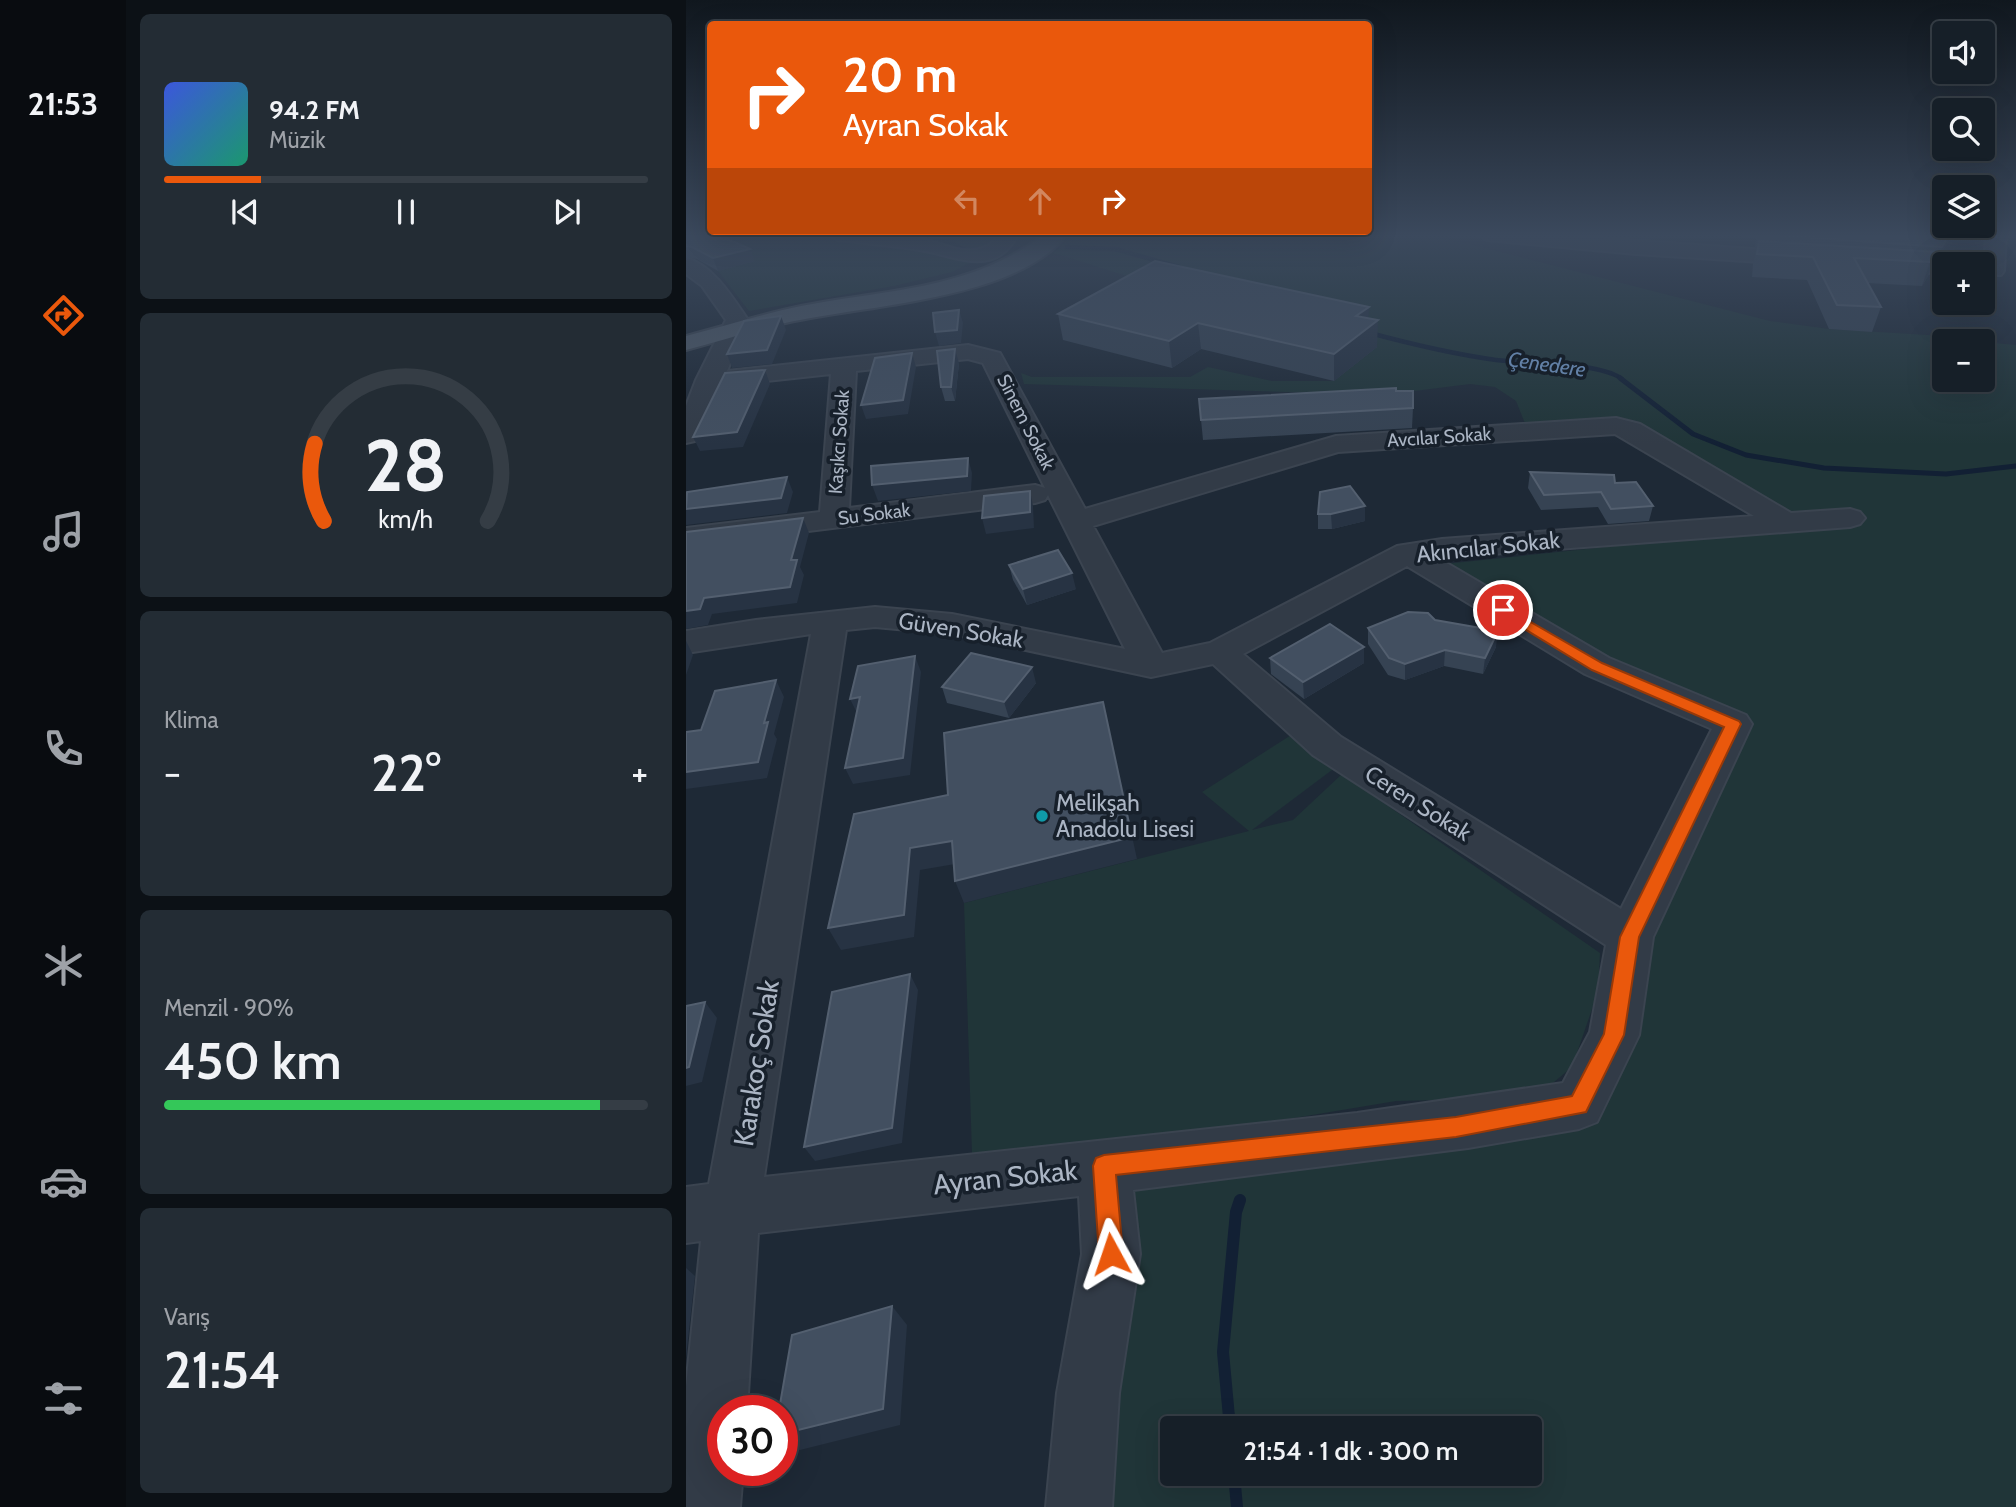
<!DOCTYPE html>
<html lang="tr">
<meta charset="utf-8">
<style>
body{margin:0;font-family:Cabin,sans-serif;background:#232c34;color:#f1f3f6;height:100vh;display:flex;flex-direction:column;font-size:26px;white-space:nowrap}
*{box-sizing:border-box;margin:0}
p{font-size:23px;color:#9ea2a8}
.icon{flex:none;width:38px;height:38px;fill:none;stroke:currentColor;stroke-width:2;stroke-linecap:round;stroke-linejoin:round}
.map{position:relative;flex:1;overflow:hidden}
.sheet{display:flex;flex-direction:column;gap:14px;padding:14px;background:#0c1116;width:560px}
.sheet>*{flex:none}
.guide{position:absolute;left:21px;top:21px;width:665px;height:214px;border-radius:7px;box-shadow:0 7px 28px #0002,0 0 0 2px #353d45;background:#ea580c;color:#fff;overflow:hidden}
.fabs{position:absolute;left:1246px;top:21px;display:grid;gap:14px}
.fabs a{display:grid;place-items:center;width:63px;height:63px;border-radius:7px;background:#161f28;box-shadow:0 7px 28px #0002,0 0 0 2px #353d45;font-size:35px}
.speed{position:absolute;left:21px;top:1395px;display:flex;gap:14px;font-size:35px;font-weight:700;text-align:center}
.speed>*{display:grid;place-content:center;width:91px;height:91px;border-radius:50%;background:#161f28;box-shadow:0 7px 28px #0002,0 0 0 2px #353d45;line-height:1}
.speed .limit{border:10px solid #d22;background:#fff;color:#111}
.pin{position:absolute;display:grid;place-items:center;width:60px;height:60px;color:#fff;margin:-30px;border:4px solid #fff;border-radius:50%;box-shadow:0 2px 7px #0007}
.me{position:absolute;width:77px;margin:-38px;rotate:355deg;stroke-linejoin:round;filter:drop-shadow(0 0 5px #0008)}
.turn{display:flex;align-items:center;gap:24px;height:147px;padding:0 21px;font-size:32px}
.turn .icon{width:91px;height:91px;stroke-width:2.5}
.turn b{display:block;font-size:49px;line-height:60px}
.lanes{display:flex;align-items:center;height:66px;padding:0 21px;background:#0003;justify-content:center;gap:35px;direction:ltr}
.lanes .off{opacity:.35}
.big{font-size:52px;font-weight:600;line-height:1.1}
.sheet .tile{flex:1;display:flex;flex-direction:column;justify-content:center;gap:10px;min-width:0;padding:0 24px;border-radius:10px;background:#232c34}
.sheet .dial{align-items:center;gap:0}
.dial svg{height:182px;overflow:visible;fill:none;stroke:#353d45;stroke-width:7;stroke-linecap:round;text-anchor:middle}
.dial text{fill:#f1f3f6;stroke:none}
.song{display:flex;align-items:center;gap:21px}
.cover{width:84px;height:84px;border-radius:10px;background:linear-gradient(135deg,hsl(230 70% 55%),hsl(160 70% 35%))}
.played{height:7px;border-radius:4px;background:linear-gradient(90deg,#ea580c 20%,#353d45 20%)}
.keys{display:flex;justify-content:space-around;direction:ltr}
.heat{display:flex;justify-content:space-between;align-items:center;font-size:38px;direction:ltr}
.charge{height:10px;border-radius:5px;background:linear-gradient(90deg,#34c759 90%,#353d45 0)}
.trip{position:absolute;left:474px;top:1416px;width:382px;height:70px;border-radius:7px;background:#161f28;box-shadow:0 7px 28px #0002,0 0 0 2px #353d45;font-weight:600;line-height:70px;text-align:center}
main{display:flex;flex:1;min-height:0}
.menu{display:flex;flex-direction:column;width:126px;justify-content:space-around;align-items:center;background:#090c10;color:#9ea2a8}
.menu .icon{width:49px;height:49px}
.menu .on{color:#ea580c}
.menu b{font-size:32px;color:#f1f3f6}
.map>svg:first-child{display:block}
</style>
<main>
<nav class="menu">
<b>21:53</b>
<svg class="icon on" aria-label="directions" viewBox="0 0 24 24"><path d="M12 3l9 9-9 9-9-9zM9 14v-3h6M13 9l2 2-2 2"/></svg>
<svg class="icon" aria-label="music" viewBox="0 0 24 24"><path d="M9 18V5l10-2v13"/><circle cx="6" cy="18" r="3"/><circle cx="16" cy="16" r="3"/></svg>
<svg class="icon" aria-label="phone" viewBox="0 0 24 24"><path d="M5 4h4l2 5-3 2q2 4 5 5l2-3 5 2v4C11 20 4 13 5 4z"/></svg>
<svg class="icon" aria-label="climate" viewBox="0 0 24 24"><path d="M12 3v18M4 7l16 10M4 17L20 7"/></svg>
<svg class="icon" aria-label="car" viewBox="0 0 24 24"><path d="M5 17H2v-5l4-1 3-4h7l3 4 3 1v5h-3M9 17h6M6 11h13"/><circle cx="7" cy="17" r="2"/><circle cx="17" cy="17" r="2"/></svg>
<svg class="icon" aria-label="filters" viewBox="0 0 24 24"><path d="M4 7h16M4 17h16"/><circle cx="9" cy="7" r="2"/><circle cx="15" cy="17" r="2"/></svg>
</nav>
<section class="sheet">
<div class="tile">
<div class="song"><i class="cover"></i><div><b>94.2 FM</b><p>Müzik</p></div></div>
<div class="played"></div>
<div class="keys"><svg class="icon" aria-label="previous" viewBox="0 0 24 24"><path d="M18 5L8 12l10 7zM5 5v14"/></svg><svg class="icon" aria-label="pause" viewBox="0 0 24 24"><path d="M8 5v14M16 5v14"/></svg><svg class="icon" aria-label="next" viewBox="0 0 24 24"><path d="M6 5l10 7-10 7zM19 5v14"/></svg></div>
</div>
<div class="tile dial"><svg viewBox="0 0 100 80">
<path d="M14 69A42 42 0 1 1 86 69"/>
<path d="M14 69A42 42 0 0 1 10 35" stroke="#ea580c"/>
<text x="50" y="56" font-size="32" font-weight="700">28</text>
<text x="50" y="72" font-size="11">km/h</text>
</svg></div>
<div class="tile"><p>Klima</p>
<div class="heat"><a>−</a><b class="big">22°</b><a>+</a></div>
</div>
<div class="tile"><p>Menzil · 90%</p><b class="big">450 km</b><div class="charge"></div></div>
<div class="tile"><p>Varış</p><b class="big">21:54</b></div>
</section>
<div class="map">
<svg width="1330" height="1507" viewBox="0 0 1330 1507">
<rect width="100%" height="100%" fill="#1e2936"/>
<g fill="#203538" fill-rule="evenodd">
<polygon points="24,234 314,234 313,239 291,259 266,272 208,286 63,311 32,271 68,261"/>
<path d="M 386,234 L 744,234 L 1084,321 L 1143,329 L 1242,335 L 1292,341 L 1258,341 L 1258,380 L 1297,380 L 1297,342 L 1330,345 L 1330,1507 L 393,1507 L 418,1166 L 892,1105 L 1047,724 L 902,651 L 758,564 L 1130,525 L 945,430 L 840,426 L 830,401 L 809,387 L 784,384 L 697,395 L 338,384 L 335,373 L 346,377 L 504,377 L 522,367 L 586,381 L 648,381 L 691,347 L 472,286 L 368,253 ZM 486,1428 L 844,1428 L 844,1474 L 486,1474 Z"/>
<polygon points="610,732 650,767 566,830 607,820 656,774 914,953 912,992 886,1067 849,1098 710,1101 441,1146 286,1154 278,903 563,831 516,792"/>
</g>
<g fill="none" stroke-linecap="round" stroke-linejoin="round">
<g stroke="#122034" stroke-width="4.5">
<polyline points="219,237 261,241 283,252"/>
<polyline points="381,247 429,249 493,267"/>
<path d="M 684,333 C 725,344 767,354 810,360 C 841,364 913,362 936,379"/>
</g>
<polyline stroke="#122034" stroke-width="5" points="934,378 1007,434 1060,455 1138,468 1260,474 1330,466"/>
<g stroke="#122034" stroke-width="12">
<polyline points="544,1428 537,1352 550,1212 554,1200"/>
<polyline points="548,1474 551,1507"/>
</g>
<g stroke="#3b4450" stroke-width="4">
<g id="minor">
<path d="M 142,234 C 174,232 208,233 240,240 C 254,243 272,252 287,250 C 299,249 307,244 313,234 L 332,234 C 310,279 270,256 234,250 C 207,246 179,243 152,240 Z"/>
<polygon points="791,234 858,234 1120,253 1127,255 1130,259 1127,263 1120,265 950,254 801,240"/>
<polygon points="1300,234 1320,234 1318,271 1315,275 1301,275 1298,271"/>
<path d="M 0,258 C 27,265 47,298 62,320 L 41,371 L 282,345 L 314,353 L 399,509 L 650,436 L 930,418 L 954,424 L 1105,513 L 1164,509 L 1174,512 L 1179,518 L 1174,524 L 1164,527 L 752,558 L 923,658 L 1060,715 L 1066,724 L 967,937 L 953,1035 L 911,1122 L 893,1129 L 782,1148 L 447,1190 L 454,1254 L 433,1393 L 426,1507 L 360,1507 L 371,1393 L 396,1254 L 393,1196 L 72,1233 L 61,1410 L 37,1410 L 37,1470 L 57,1470 L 54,1507 L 0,1507 L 0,1387 L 15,1241 L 0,1243 L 0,1187 L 23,1184 L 125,634 L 0,653 L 0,631 L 70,620 L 189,607 L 266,614 L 439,649 L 362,495 L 359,500 L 349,503 L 0,546 L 0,528 L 134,512 L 145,374 L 34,386 L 13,435 L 9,441 L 0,443 L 0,406 L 10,380 L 40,320 L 16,286 L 0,274 ZM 282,359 L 297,363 L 359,488 L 349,485 L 163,508 L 170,371 ZM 929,434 L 1068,516 L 756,539 L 711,546 L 524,643 L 476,653 L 407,526 L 652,452 ZM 721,566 L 899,674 L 1026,729 L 935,909 L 655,737 L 557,654 ZM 189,627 L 266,634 L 465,677 L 527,664 L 627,755 L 920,945 L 904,1032 L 877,1083 L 671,1113 L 78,1177 L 160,630 Z"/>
<polygon points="1194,258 1258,262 1266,264 1258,264 1258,274 1187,268 1184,264 1187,260"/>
</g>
</g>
<g stroke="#3b4450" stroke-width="4">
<path id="major" d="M 359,234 L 381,234 C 334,298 187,305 114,320 C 76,327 38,340 0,350 L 0,336 C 38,326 76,314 115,306 C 203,289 285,290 359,234 Z"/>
</g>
<use href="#minor" fill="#323b47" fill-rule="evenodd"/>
<use href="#major" fill="#4f5a67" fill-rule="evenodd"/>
</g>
<g fill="#364353">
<polygon points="0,234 69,261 32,271 11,259 0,257"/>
<polygon points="1041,234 1267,234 1251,260 1248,260 1242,276 1236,286 1181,283 1195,307 1186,332 1143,329 1121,280 1066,277 1067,264 1071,247 1069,247 1070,239"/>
<polygon points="372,314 682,318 691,347 648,381 515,349 486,368 377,340"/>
<polygon points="273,363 269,401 259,401 255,387"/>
<polygon points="710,391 727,408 726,428 517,440 513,399"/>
<polygon points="844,472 929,483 967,506 963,521 922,524 912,507 855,510 842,488"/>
<polygon points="634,492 679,521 646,529 632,529 632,514"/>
<polygon points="323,565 390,589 341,605 327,580"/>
<polygon points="749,620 810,647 797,674 758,666 719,680 702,675 682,644 682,628"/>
<polygon points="678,647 678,663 618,699 585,674 584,658"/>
<polygon points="350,683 323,718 261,703 256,687"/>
</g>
<g fill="#273343">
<polygon points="1264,234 1267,234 1251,260 1256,247"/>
<polygon points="64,249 69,261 32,271 27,258"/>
<polygon points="1250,252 1242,276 1236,286 1244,262"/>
<polygon points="683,307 682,328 692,320 691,347 648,381 648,354 670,316"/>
<polygon points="273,310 277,323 275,343 253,346 249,332"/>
<polygon points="95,316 100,330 86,364 46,368 41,354"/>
<polygon points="512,323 515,349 486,368 483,341"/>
<polygon points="269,349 273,363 269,401 265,387"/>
<polygon points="226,353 230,367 222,414 180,419 175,405"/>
<polygon points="79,370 84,384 57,447 14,451 7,437"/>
<polygon points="282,458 286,473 285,491 192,501 186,485"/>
<polygon points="101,477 107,492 101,513 0,525 0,509"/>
<polygon points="344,491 347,506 348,528 300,534 296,518"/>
<polygon points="679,506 679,521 646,529 645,514"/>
<polygon points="117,518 123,533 114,567 118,575 111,603 26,614 22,625 0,629 0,611 18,598 105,560"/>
<polygon points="386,573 390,589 341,605 337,589"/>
<polygon points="812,631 810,647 797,674 799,658"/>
<polygon points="0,641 7,655 0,675"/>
<polygon points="678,647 678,663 618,699 617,682"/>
<polygon points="759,650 758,666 719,680 719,664"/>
<polygon points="229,656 235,672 224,775 167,784 159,768"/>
<polygon points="346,667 350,683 323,718 318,702"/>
<polygon points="90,680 98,697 88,734 91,739 81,778 0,789 0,772 78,723"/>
<polygon points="174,697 172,715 164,699"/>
<polygon points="417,702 451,859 278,903 269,881"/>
<polygon points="266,841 275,863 234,870 228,937 155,950 142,928 224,848"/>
<polygon points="224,974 232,990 216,1143 129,1161 118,1147"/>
<polygon points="19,1002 31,1018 16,1082 0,1086 0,1068"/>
<polygon points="0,1268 9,1276 0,1357"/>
<polygon points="206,1306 221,1325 214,1425 110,1451 96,1441 96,1434"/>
</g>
<g fill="#424f60" stroke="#535f6f" stroke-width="2">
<polygon points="0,234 31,234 64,249 27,258 6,247 0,246"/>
<polygon points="1073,234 1264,234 1256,247"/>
<polygon points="1073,241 1250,252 1244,262 1168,258 1195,307 1151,305 1127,257 1071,254"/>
<polygon points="469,261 683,307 670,316 692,320 648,354 512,323 483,341 372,314"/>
<polygon points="273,310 271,330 249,332 247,313"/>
<polygon points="95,316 81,350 41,354 58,321"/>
<polygon points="269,349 265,387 255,387 251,351"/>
<polygon points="226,353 217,400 175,405 189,358"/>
<polygon points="79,370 51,432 7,437 39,373"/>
<polygon points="710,388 710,391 727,391 727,408 515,420 513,399"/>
<polygon points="282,458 281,476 186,485 185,466"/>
<polygon points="844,472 928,475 929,483 950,482 967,506 925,509 915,492 858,495"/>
<polygon points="101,477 95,498 0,509 1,492"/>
<polygon points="664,486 679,506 645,514 632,514 634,492"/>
<polygon points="344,491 344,512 296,518 298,496"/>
<polygon points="117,518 105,560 111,560 104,587 18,598 14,609 0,611 0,532"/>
<polygon points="372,550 386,573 337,589 323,565"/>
<polygon points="722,612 742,613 749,620 812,631 799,658 759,650 719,664 703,658 682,628"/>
<polygon points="644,624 678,647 617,682 584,658"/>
<polygon points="285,653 346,667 318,702 256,687"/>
<polygon points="229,656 217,758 159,768 174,697 164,699 172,666"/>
<polygon points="90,680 78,723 82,722 72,762 0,772 0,732 15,730 29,691"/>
<polygon points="417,702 446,837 269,881 266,841 224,848 218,915 142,928 168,814 262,795 258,733"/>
<polygon points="224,974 206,1128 118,1147 146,992"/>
<polygon points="19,1002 3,1067 0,1068 0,1006"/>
<polygon points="206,1306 197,1409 96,1434 96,1410 93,1410 106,1335"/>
</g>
<linearGradient id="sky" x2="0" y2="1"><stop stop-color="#10171e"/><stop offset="0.53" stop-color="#3b495d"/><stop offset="1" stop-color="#3b495d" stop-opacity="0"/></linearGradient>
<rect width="1330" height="445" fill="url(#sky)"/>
<polygon fill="#ea580c" stroke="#983908" stroke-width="2" points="817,606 916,663 1053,721 1055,724 953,937 938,1035 900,1112 770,1137 430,1175 437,1254 433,1263 425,1266 417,1263 413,1254 407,1166 410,1158 418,1155 770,1117 886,1096 918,1034 934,937 1038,727 906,670 812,613 812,607"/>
<circle fill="#0f9aa8" stroke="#17202b" stroke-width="2.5" cx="356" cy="816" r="7"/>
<g text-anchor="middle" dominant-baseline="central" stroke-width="7" stroke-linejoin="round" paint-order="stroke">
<g font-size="19" fill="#abb5c4" stroke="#17202b">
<text transform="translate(340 422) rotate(63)">Sinem Sokak</text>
<text transform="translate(753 437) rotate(-4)">Avcılar Sokak</text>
<text transform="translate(153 442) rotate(-86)">Kaşıkcı Sokak</text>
<text transform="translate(188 514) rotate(-7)">Su Sokak</text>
</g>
<g font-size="21" font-style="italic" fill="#6280a6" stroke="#17202b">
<text transform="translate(861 364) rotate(8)">Çenedere</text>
</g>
<g font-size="23" fill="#abb5c4" stroke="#17202b">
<text transform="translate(802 547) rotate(-6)">Akıncılar Sokak</text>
<text transform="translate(275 630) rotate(9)">Güven Sokak</text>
<text transform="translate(732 803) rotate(32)">Ceren Sokak</text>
</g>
<g font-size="23" fill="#abb5c4" stroke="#17202b" text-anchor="start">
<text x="370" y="803">Melikşah<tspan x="370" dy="26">Anadolu Lisesi</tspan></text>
</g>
<g font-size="28" fill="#abb5c4" stroke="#17202b">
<text transform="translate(70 1063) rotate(-81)">Karakoç Sokak</text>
<text transform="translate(319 1177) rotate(-6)">Ayran Sokak</text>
</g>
</g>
</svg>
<div class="fabs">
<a><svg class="icon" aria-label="sound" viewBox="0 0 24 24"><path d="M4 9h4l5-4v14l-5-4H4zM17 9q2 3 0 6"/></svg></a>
<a><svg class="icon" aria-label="search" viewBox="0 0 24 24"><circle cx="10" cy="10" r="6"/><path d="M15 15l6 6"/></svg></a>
<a><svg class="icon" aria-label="layers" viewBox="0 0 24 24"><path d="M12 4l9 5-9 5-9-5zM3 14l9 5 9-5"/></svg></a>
<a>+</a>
<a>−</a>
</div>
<div class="speed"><div class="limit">30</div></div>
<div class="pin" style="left:817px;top:610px;background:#d93025"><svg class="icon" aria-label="arrive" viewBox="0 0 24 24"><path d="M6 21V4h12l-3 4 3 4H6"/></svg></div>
<svg class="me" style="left:425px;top:1254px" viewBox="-20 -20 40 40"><path d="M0-17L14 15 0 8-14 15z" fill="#ea580c" stroke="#fff" stroke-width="4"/></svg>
<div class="trip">21:54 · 1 dk · 300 m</div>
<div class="guide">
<div class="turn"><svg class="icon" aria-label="right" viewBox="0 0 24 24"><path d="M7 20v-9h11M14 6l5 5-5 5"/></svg><div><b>20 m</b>Ayran Sokak</div></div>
<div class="lanes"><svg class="icon off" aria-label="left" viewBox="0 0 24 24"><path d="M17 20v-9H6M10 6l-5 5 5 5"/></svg><svg class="icon off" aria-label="ahead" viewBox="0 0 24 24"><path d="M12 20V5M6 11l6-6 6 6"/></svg><svg class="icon" aria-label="right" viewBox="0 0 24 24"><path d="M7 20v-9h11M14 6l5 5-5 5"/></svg></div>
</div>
</div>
</main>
